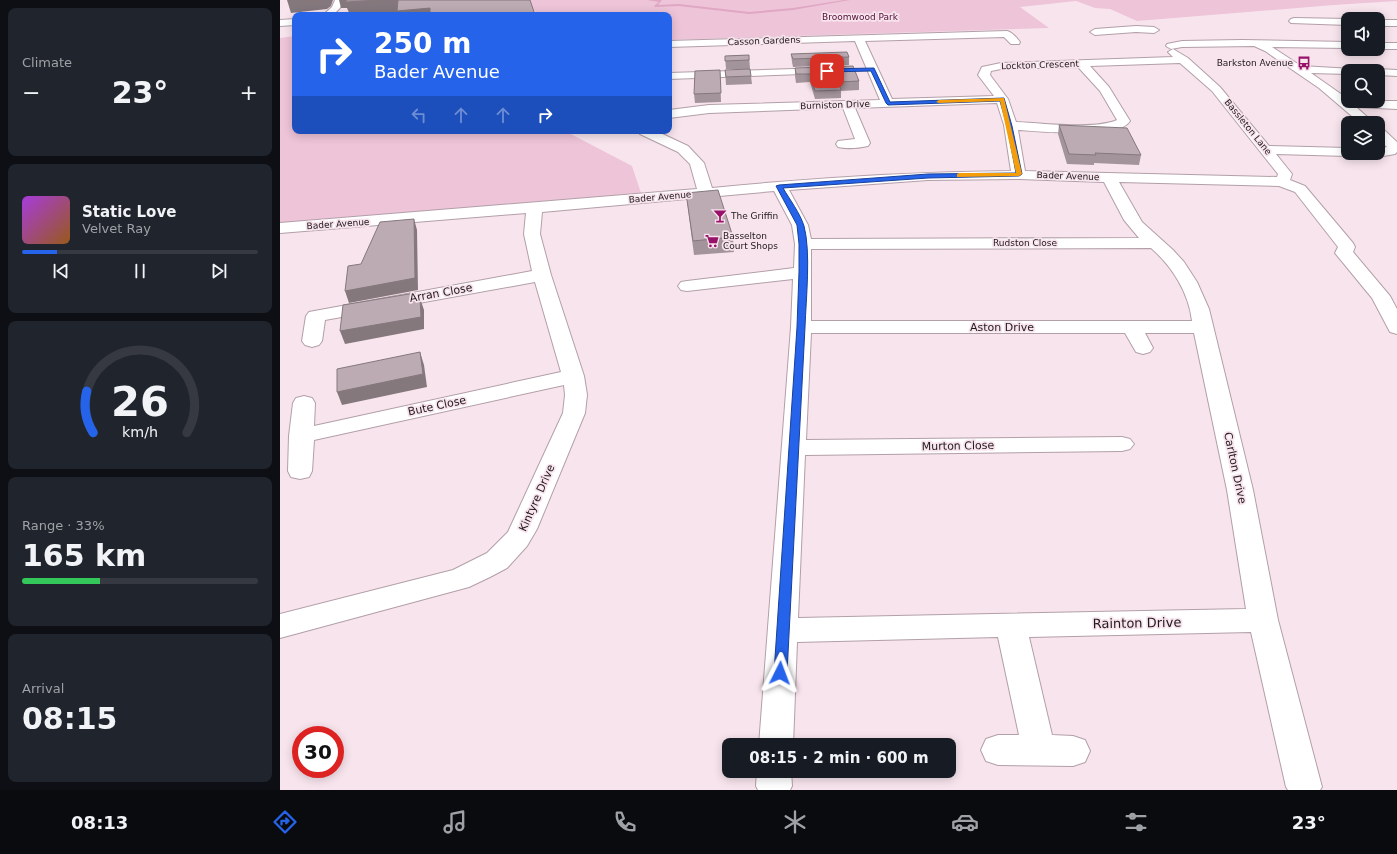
<!DOCTYPE html>
<meta charset="utf-8">
<style>
body{margin:0;font-family:"DejaVu Sans",sans-serif;background:#20242c;color:#f1f3f6;height:100vh;display:flex;flex-direction:column;font-size:15px;white-space:nowrap}
*{box-sizing:border-box;margin:0}
p{font-size:13px;color:#9ea1a6}
.icon{flex:none;width:22px;height:22px;fill:none;stroke:currentColor;stroke-width:2;stroke-linecap:round;stroke-linejoin:round}
.map{position:relative;flex:1;overflow:hidden}
.details{display:flex;flex-direction:column;gap:8px;padding:8px;background:#0d0f14;width:280px}
.details>*{flex:none}
.hud{position:absolute;left:12px;top:12px;width:380px;height:122px;border-radius:8px;box-shadow:0 2px 10px #0003;background:#2563eb;color:#fff;overflow:hidden}
.buttons{position:absolute;left:1061px;top:12px;display:grid;gap:8px}
.buttons a{display:grid;place-items:center;width:44px;height:44px;border-radius:8px;background:#171b24;box-shadow:0 2px 10px #0003;font-size:20px}
.speed{position:absolute;left:12px;top:726px;display:flex;gap:8px;font-size:20px;font-weight:700;text-align:center}
.speed>*{display:grid;place-content:center;width:52px;height:52px;border-radius:50%;background:#171b24;box-shadow:0 2px 10px #0003;line-height:1}
.speed .limit{border:6px solid #d22;background:#fff;color:#111}
.pin{position:absolute;display:grid;place-items:center;width:34px;height:34px;color:#fff;margin:-17px;border-radius:8px;box-shadow:0 2px 6px #0006}
.me{position:absolute;width:44px;margin:-22px;rotate:3deg;stroke-linejoin:round;filter:drop-shadow(0 0 3px #0008)}
.turn{display:flex;align-items:center;gap:14px;height:84px;padding:0 16px;font-size:18px}
.turn .icon{width:52px;height:52px;stroke-width:2.5}
.turn b{display:block;font-size:28px;line-height:34px}
.lanes{display:flex;align-items:center;height:38px;padding:0 16px;background:#0003;justify-content:center;gap:20px;direction:ltr}
.lanes .off{opacity:.35}
.big{font-size:30px;font-weight:800;line-height:1.1}
.details .card{flex:1;display:flex;flex-direction:column;justify-content:center;gap:6px;min-width:0;padding:0 14px;border-radius:8px;background:#20242c}
.details .dial{align-items:center;gap:0}
.dial svg{height:104px;overflow:visible;fill:none;stroke:#363941;stroke-width:7;stroke-linecap:round;text-anchor:middle}
.dial text{fill:#f1f3f6;stroke:none}
.song{display:flex;align-items:center;gap:12px}
.cover{width:48px;height:48px;border-radius:6px;background:linear-gradient(135deg,hsl(280 70% 55%),hsl(30 70% 35%))}
.played{height:4px;border-radius:2px;background:linear-gradient(90deg,#2563eb 15%,#363941 15%)}
.keys{display:flex;justify-content:space-around;direction:ltr}
.heat{display:flex;justify-content:space-between;align-items:center;font-size:22px;direction:ltr}
.charge{height:6px;border-radius:3px;background:linear-gradient(90deg,#34c759 33%,#363941 0)}
.trip{position:absolute;left:442px;top:738px;width:234px;height:40px;border-radius:8px;background:#171b24;box-shadow:0 2px 10px #0003;font-weight:800;line-height:40px;text-align:center}
.menu{display:flex;height:64px;justify-content:space-around;align-items:center;background:#090b0e;color:#9ea1a6}
.menu .icon{width:28px;height:28px}
.menu .current{color:#2563eb}
.menu b{font-size:18px;color:#f1f3f6}
main{display:flex;flex:1;min-height:0}
.map>svg:first-child{display:block}
</style>
<main>
<section class="details">
<div class="card"><p>Climate</p>
<div class="heat"><a>−</a><b class="big">23°</b><a>+</a></div>
</div>
<div class="card">
<div class="song"><i class="cover"></i><div><b>Static Love</b><p>Velvet Ray</p></div></div>
<div class="played"></div>
<div class="keys"><svg class="icon" aria-label="previous" viewBox="0 0 24 24"><path d="M18 5L8 12l10 7zM5 5v14"/></svg><svg class="icon" aria-label="pause" viewBox="0 0 24 24"><path d="M8 5v14M16 5v14"/></svg><svg class="icon" aria-label="next" viewBox="0 0 24 24"><path d="M6 5l10 7-10 7zM19 5v14"/></svg></div>
</div>
<div class="card dial"><svg viewBox="0 0 100 80">
<path d="M14 69A42 42 0 1 1 86 69"/>
<path d="M14 69A42 42 0 0 1 9 37" stroke="#2563eb"/>
<text x="50" y="56" font-size="32" font-weight="700">26</text>
<text x="50" y="72" font-size="11">km/h</text>
</svg></div>
<div class="card"><p>Range · 33%</p><b class="big">165 km</b><div class="charge"></div></div>
<div class="card"><p>Arrival</p><b class="big">08:15</b></div>
</section>
<div class="map">
<svg width="1117" height="790" viewBox="0 0 1117 790">
<rect width="100%" height="100%" fill="#f8e4ed"/>
<g fill="#eec4d8">
<polygon points="208,0 1117,0 1117,1 1054,5 857,21 830,9 815,8 796,1 740,7 769,28 389,40 389,15 267,15 228,4"/>
<polygon points="15,36 15,131 285,131 352,166 361,193 0,223 0,38"/>
</g>
<g fill="none" stroke-linecap="round" stroke-linejoin="round">
<polygon fill="#dfa7c3" fill-rule="evenodd" points="367,0 382,0 378,5 399,4 469,12 513,8 564,0 570,0 513,10 469,14 399,6 375,7 374,6 379,2"/>
<g stroke="#b29fa8" stroke-width="2">
<g id="minor">
<polygon points="55,0 63,0 60,8 53,15 43,15 52,7"/>
<polygon points="1014,18 1068,19 1068,25 1011,23 1009,21 1011,19"/>
<polygon points="15,19 15,25 0,26 0,20"/>
<rect x="1098" y="20" width="19" height="6"/>
<polygon points="856,26 874,27 879,30 874,33 856,32 815,35 810,32 815,29"/>
<path d="M 727,31 C 732,32 737,38 740,42 L 739,44 L 731,44 L 724,37 L 585,41 L 612,99 L 714,96 L 698,75 L 702,67 L 721,63 L 893,57 L 888,52 L 893,49 L 908,58 L 940,87 L 989,146 L 1068,148 L 1068,153 L 1074,153 L 1068,156 L 996,154 L 1012,174 L 1010,180 L 1025,186 L 1073,243 L 1075,247 L 1073,252 L 1110,296 L 1117,309 L 1117,334 L 1110,332 L 1092,298 L 1055,253 L 1058,247 L 1015,192 L 999,186 L 839,182 L 862,222 L 893,250 L 904,262 L 917,282 L 929,309 L 973,490 L 998,620 L 1042,787 L 1040,790 L 1008,790 L 1006,787 L 971,632 L 749,637 L 772,735 L 793,736 L 805,740 L 810,751 L 805,762 L 793,766 L 718,765 L 706,761 L 701,750 L 706,739 L 718,735 L 739,735 L 718,637 L 517,642 L 513,745 L 479,745 L 511,327 L 513,279 L 407,291 L 401,290 L 398,286 L 401,282 L 407,281 L 514,268 L 515,244 L 512,225 L 494,191 L 262,212 L 260,234 L 271,275 L 304,376 L 307,395 L 305,413 L 257,529 L 247,546 L 227,568 L 210,577 L 189,587 L 0,638 L 0,614 L 173,570 L 207,553 L 228,532 L 283,413 L 285,395 L 284,385 L 34,440 L 32,471 L 29,477 L 20,479 L 11,477 L 8,471 L 9,436 L 13,403 L 16,398 L 24,396 L 32,398 L 35,403 L 34,426 L 281,372 L 255,282 L 45,320 L 42,341 L 39,345 L 32,347 L 25,345 L 22,341 L 26,316 L 29,312 L 252,271 L 244,234 L 246,213 L 0,233 L 0,223 L 417,189 L 410,164 L 398,152 L 360,134 L 358,131 L 376,131 L 408,146 L 424,163 L 432,188 C 532,178 631,172 731,171 L 724,125 L 717,103 L 575,108 L 590,143 L 588,146 C 579,148 567,149 558,147 L 556,144 L 558,141 L 575,139 L 563,108 L 429,113 L 389,118 L 389,110 L 429,105 L 600,100 L 575,41 L 389,47 L 389,41 ZM 900,63 L 932,91 L 998,174 L 997,177 L 745,171 L 738,130 C 760,131 838,140 850,121 L 829,87 L 810,66 ZM 798,67 L 820,91 L 837,120 C 814,130 762,123 736,122 L 728,99 L 710,75 L 711,71 L 721,69 ZM 739,179 L 824,182 L 844,220 L 859,238 L 531,239 L 528,225 L 509,190 L 648,180 ZM 871,248 C 892,266 909,293 912,321 L 531,321 L 531,249 ZM 531,333 L 845,333 L 856,352 L 863,354 L 870,352 L 873,348 L 865,333 L 914,333 L 947,490 L 966,609 L 518,618 L 525,455 L 842,451 L 850,449 L 854,444 L 850,439 L 842,437 L 526,440 Z"/>
<polygon points="962,40 1068,42 1068,48 992,47 1021,66 1073,69 1075,71 1068,71 1068,74 1031,73 1068,99 1068,101 1117,101 1117,109 1076,107 1094,123 1080,123 1039,88 985,51 974,46 902,47 891,49 886,46 887,44 902,41"/>
<rect x="1098" y="43" width="19" height="6"/>
<polygon points="545,68 551,71 549,73 389,79 389,73"/>
<polygon points="1098,69 1117,70 1117,76 1098,75 1098,71 1093,71"/>
<polygon points="1098,128 1103,129 1117,142 1117,152 1115,154 1098,157 1093,156 1091,153 1098,153 1098,149 1107,147 1098,139"/>
<polygon points="477,771 511,771 512,786 510,790 478,790 476,786"/>
</g>
</g>
<use href="#minor" fill="#fff" fill-rule="evenodd"/>
</g>
<g fill="#a3939a">
<polygon points="511,54 569,57 569,65 513,67 512,62"/>
<polygon points="469,55 470,69 446,69 445,56"/>
<polygon points="515,68 579,81 579,90 561,91 561,98 535,99 530,82 516,83 515,76"/>
<polygon points="440,70 441,102 415,103 414,94"/>
<polygon points="445,70 471,76 472,84 446,85"/>
<polygon points="779,125 861,155 859,165 814,163 814,165 787,164 778,134"/>
<polygon points="406,193 453,237 454,252 414,255"/>
</g>
<g fill="#84787d">
<polygon points="7,0 53,0 51,6 47,9 11,13"/>
<polygon points="59,0 119,0 150,8 152,15 118,15 118,14 109,15 70,15 67,8 61,8"/>
<polygon points="134,219 137,230 138,290 69,303 65,291"/>
<polygon points="140,298 144,310 144,329 65,344 60,331"/>
<polygon points="140,352 144,365 147,387 62,405 57,392"/>
</g>
<g fill="#bdabb3" stroke="#84787d">
<polygon points="66,0 98,0 66,2"/>
<polygon points="118,0 250,0 255,15 150,15 150,8 117,11"/>
<polygon points="567,52 569,57 513,59 511,54"/>
<polygon points="469,55 469,60 445,61 445,56"/>
<polygon points="573,66 579,81 558,82 561,90 535,91 530,74 516,74 515,68"/>
<polygon points="470,69 471,76 446,77 445,70"/>
<polygon points="440,70 441,93 414,94 415,71"/>
<polygon points="779,125 847,128 861,155 815,153 816,155 789,154"/>
<polygon points="438,190 453,237 413,241 406,193"/>
<polygon points="134,219 135,278 65,291 68,266 81,264 100,222"/>
<polygon points="135,293 135,299 140,298 141,317 60,331 63,305"/>
<polygon points="140,352 143,374 57,392 57,369"/>
</g>
<path fill="#2563eb" stroke="#184099" d="M 594,68 L 610,102 L 724,98 L 732,126 L 742,174 L 739,176 L 648,178 L 503,188 C 510,200 520,213 524,226 C 531,252 526,299 525,327 L 507,673 L 505,677 L 500,678 L 496,677 L 494,673 L 517,327 L 519,272 L 519,244 L 517,225 L 496,186 L 499,185 L 648,174 L 736,173 L 727,126 L 720,101 L 608,105 L 606,103 L 591,71 L 547,72 L 545,71 L 547,69 Z"/>
<polygon fill="#f59e0b" points="724,98 742,174 739,176 677,177 677,174 679,173 736,173 720,101 659,103 656,102 659,100"/>
<defs>
<g id="bus-bare" transform="scale(1.08)"><path d="M-5-6H5V4H4V6H2V4H-2V6H-4V4H-5ZM-3.5-4V0h7V-4ZM-3.5 1.2v1.5H-2V1.2ZM2 1.2v1.5H3.5V1.2Z" fill="#971268" stroke="#f8e4ed" stroke-width="2.5" paint-order="stroke"/></g>
<g id="bar-bare" transform="scale(1.08)"><path d="M-6-5H6L.8 .8V4.5H3.5V6h-7V4.5H-.8V.8Z" fill="#971268" stroke="#f8e4ed" stroke-width="2.5" paint-order="stroke"/></g>
<g id="supermarket-bare" transform="scale(1.08)"><path d="M-6-5.5h2.5l.6 2H6L4.5 2H-2.5L-4.4-4H-6ZM-1.5 3.2a1.3 1.3 0 1 0 .1 0ZM3 3.2a1.3 1.3 0 1 0 .1 0Z" fill="#971268" stroke="#f8e4ed" stroke-width="2.5" paint-order="stroke"/></g>
</defs>
<g fill-rule="evenodd">
<use href="#bus-bare" x="1024" y="63"/>
<use href="#bar-bare" x="440" y="216"/>
<use href="#supermarket-bare" x="432" y="241"/>
</g>
<g text-anchor="middle" dominant-baseline="central" stroke-width="3.5" stroke-linejoin="round" paint-order="stroke">
<g font-size="9" fill="#500e36" stroke="#f8e4ed">
<text x="580" y="17">Broomwood Park</text>
</g>
<g font-size="9" fill="#20191c" stroke="#f8e4ed">
<text transform="translate(484 41) rotate(-2)">Casson Gardens</text>
<text transform="translate(760 65) rotate(-2)">Lockton Crescent</text>
<text transform="translate(555 105) rotate(-2)">Burniston Drive</text>
<text transform="translate(968 127) rotate(51)">Bassleton Lane</text>
<text transform="translate(788 176) rotate(2)">Bader Avenue</text>
<text transform="translate(380 197) rotate(-5)">Bader Avenue</text>
<text transform="translate(58 224) rotate(-4)">Bader Avenue</text>
<text x="745" y="243">Rudston Close</text>
</g>
<g font-size="9" fill="#20191c" stroke="#f8e4ed" text-anchor="start">
<text x="1013" y="63" text-anchor="end">Barkston Avenue</text>
<text x="451" y="216">The Griffin</text>
<text x="443" y="236">Basselton<tspan x="443" dy="10">Court Shops</tspan></text>
</g>
<g font-size="11" fill="#20191c" stroke="#f8e4ed">
<text transform="translate(161 293) rotate(-10)">Arran Close</text>
<text x="722" y="327">Aston Drive</text>
<text transform="translate(157 406) rotate(-12)">Bute Close</text>
<text transform="translate(678 446) rotate(-1)">Murton Close</text>
<text transform="translate(955 468) rotate(78)">Carlton Drive</text>
<text transform="translate(257 498) rotate(-66)">Kintyre Drive</text>
</g>
<g font-size="13" fill="#20191c" stroke="#f8e4ed">
<text transform="translate(857 623) rotate(-1)">Rainton Drive</text>
</g>
</g>
</svg>
<div class="buttons">
<a><svg class="icon" aria-label="sound" viewBox="0 0 24 24"><path d="M4 9h4l5-4v14l-5-4H4zM17 9q2 3 0 6"/></svg></a>
<a><svg class="icon" aria-label="search" viewBox="0 0 24 24"><circle cx="10" cy="10" r="6"/><path d="M15 15l6 6"/></svg></a>
<a><svg class="icon" aria-label="layers" viewBox="0 0 24 24"><path d="M12 4l9 5-9 5-9-5zM3 14l9 5 9-5"/></svg></a>
</div>
<div class="speed"><div class="limit">30</div></div>
<div class="pin" style="left:547px;top:71px;background:#d93025"><svg class="icon" aria-label="arrive" viewBox="0 0 24 24"><path d="M6 21V4h12l-3 4 3 4H6"/></svg></div>
<svg class="me" style="left:500px;top:673px" viewBox="-20 -20 40 40"><path d="M0-17L14 15 0 8-14 15z" fill="#2563eb" stroke="#fff" stroke-width="4"/></svg>
<div class="trip">08:15 · 2 min · 600 m</div>
<div class="hud">
<div class="turn"><svg class="icon" aria-label="right" viewBox="0 0 24 24"><path d="M7 20v-9h11M14 6l5 5-5 5"/></svg><div><b>250 m</b>Bader Avenue</div></div>
<div class="lanes"><svg class="icon off" aria-label="left" viewBox="0 0 24 24"><path d="M17 20v-9H6M10 6l-5 5 5 5"/></svg><svg class="icon off" aria-label="ahead" viewBox="0 0 24 24"><path d="M12 20V5M6 11l6-6 6 6"/></svg><svg class="icon off" aria-label="ahead" viewBox="0 0 24 24"><path d="M12 20V5M6 11l6-6 6 6"/></svg><svg class="icon" aria-label="right" viewBox="0 0 24 24"><path d="M7 20v-9h11M14 6l5 5-5 5"/></svg></div>
</div>
</div>
</main>
<nav class="menu">
<b>08:13</b>
<svg class="icon current" aria-label="directions" viewBox="0 0 24 24"><path d="M12 3l9 9-9 9-9-9zM9 14v-3h6M13 9l2 2-2 2"/></svg>
<svg class="icon" aria-label="music" viewBox="0 0 24 24"><path d="M9 18V5l10-2v13"/><circle cx="6" cy="18" r="3"/><circle cx="16" cy="16" r="3"/></svg>
<svg class="icon" aria-label="phone" viewBox="0 0 24 24"><path d="M5 4h4l2 5-3 2q2 4 5 5l2-3 5 2v4C11 20 4 13 5 4z"/></svg>
<svg class="icon" aria-label="climate" viewBox="0 0 24 24"><path d="M12 3v18M4 7l16 10M4 17L20 7"/></svg>
<svg class="icon" aria-label="car" viewBox="0 0 24 24"><path d="M5 17H2v-5l4-1 3-4h7l3 4 3 1v5h-3M9 17h6M6 11h13"/><circle cx="7" cy="17" r="2"/><circle cx="17" cy="17" r="2"/></svg>
<svg class="icon" aria-label="filters" viewBox="0 0 24 24"><path d="M4 7h16M4 17h16"/><circle cx="9" cy="7" r="2"/><circle cx="15" cy="17" r="2"/></svg>
<b>23°</b>
</nav>
